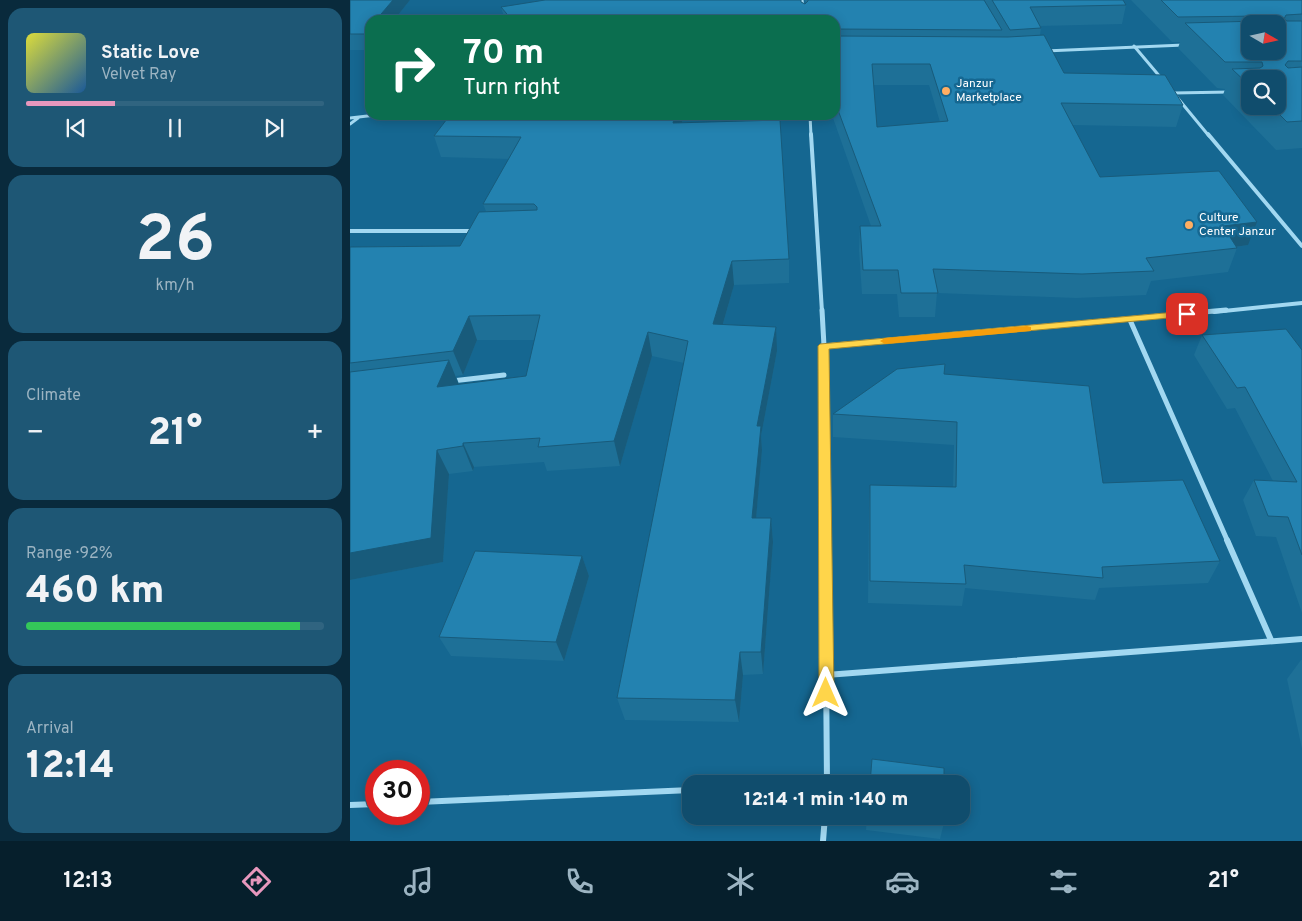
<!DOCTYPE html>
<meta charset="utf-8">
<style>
body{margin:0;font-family:Overpass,sans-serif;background:#1e5775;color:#f1f3f6;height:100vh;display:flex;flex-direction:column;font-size:19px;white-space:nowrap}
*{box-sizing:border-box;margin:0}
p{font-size:16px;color:#9cb4c2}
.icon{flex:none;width:28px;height:28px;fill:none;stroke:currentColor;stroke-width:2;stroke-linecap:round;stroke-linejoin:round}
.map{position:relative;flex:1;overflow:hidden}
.panel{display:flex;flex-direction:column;gap:8px;padding:8px;background:#092a3c;width:350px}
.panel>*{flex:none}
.guide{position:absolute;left:15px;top:15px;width:475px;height:105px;border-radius:15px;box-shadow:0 2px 12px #0003,0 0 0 1px #306480;background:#0b6e4f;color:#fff;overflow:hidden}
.needle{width:32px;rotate:99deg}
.tools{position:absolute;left:891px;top:15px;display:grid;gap:10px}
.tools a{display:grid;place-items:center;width:45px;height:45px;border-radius:10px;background:#104d6d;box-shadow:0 2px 12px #0003,0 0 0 1px #306480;font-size:25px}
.speed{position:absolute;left:15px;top:760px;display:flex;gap:10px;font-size:25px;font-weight:700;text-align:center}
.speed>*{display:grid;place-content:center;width:65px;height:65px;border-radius:50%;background:#104d6d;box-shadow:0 2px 12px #0003,0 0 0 1px #306480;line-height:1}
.speed .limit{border:8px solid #d22;background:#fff;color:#111}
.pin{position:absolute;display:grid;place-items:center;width:42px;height:42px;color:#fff;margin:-21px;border-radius:10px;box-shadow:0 2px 8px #0006}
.me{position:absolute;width:55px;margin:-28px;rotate:0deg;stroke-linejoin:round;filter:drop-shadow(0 0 4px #0008)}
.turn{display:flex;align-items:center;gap:18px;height:105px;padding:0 15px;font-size:22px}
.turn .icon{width:65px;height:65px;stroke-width:2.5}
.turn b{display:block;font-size:35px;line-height:42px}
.big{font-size:38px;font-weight:800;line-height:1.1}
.panel .card{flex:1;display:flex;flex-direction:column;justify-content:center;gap:8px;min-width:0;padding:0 18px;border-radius:15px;background:#1e5775}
.panel .dial{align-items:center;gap:0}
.dial b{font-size:65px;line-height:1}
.song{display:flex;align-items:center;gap:15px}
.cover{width:60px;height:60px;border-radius:8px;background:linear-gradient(135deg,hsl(60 70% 55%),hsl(210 70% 35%))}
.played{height:5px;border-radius:2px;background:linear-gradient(90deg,#e797bd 30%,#306480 30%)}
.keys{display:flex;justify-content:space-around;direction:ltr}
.heat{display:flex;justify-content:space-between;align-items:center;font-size:28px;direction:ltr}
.charge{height:8px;border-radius:4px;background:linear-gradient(90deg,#34c759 92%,#306480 0)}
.trip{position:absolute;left:332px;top:775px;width:288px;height:50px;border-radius:15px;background:#104d6d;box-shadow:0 2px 12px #0003,0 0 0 1px #306480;font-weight:800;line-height:50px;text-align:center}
.menu{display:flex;height:80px;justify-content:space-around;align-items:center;background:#061f2c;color:#9cb4c2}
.menu .icon{width:35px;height:35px}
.menu .current{color:#e797bd}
.menu b{font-size:22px;color:#f1f3f6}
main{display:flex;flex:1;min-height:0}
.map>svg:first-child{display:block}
</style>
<main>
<section class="panel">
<div class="card">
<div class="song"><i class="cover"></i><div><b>Static Love</b><p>Velvet Ray</p></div></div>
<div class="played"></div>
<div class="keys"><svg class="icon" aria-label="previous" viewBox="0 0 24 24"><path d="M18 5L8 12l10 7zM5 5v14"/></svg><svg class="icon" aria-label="pause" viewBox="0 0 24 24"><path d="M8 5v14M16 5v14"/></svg><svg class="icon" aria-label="next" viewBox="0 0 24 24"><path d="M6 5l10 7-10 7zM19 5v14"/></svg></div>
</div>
<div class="card dial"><b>26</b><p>km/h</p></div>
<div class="card"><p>Climate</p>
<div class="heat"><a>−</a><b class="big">21°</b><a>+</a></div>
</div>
<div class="card"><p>Range · 92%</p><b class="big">460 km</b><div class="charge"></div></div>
<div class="card"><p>Arrival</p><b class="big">12:14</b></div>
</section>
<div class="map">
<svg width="952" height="841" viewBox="0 0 952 841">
<rect width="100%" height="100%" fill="#156791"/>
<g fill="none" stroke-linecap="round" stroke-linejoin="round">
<g stroke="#a2d8f1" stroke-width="3">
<polyline points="452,0 455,20"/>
<polyline points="784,46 811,78"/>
<polyline points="695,51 834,45"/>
<polyline points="823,93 880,92"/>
<polyline points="826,96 859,136"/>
<polyline points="460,115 461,136"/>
<polyline points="0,118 26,115"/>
<polyline points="0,124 8,118"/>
</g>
<g stroke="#a2d8f1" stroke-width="4">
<polyline points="461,134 472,312"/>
<polyline points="858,134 952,246"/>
<polyline points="0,231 124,231"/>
<polyline points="864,312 952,303"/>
</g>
<g stroke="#a2d8f1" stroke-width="5">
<polyline points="472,310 474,346 475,542"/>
<polyline points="780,320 878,542"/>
<polyline points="474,346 876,310"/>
<polyline points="102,381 154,375"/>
</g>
<g stroke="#a2d8f1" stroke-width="6">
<polyline points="475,540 477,784"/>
<polyline points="877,540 921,640"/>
<polyline points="476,675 952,639"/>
<polyline points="69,802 341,790"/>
<polyline points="0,805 26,804"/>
<polyline points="473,841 475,816"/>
</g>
</g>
<g fill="#1e7097" fill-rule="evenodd">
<polygon points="0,0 60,0 44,20 20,20 20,50 0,50"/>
<path d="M 455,0 L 773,0 L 776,5 L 772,24 L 690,26 L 691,28 L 690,35 L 714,73 L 833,105 L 826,127 L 722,125 L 750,177 L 898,245 L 886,247 L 887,248 L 878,272 L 801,281 L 796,295 L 726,298 L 587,293 L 585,317 L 549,317 L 547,294 L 512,294 L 509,250 L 510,226 L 521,226 L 483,118 L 483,115 L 485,115 L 485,20 L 155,20 L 151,7 L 451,2 L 455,4 L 456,3 ZM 523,85 L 579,85 L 590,122 L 527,127 Z"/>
<path d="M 781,0 L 952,0 L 952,148 L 926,150 L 873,95 L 875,89 L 867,88 L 828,48 L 830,42 L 822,42 ZM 900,79 L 928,106 L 900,106 Z"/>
<path d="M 100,115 L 334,115 L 332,123 L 439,259 L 439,283 L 384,285 L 373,324 L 427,351 L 411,436 L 412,450 L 406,518 L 421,518 L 423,542 L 413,674 L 393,675 L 389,722 L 275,720 L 267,698 L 334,363 L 302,356 L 270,466 L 197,471 L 194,462 L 124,467 L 123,471 L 99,474 L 93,562 L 0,580 L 0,247 L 110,246 L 136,211 L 133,204 L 159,159 L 91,157 L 84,136 ZM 127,340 L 185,340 L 176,376 L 109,384 L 106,376 L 113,375 Z"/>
<polygon points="852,335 952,350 952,613 926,537 906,536 893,500 904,480 923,481 885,408 877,409 844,355"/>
<polygon points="594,374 753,483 870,561 858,583 749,588 745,600 615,588 612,606 518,603 519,507 520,485 603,487 604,445 483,437 483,414"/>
<polygon points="232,556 239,576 214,661 101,656 89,637"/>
<polygon points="951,660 952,660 952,749 937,679"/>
<polygon points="517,816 594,816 594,823 590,839 516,830"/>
</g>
<g fill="#185b7b">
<polygon points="43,0 60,0 44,20 26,20"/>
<polygon points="20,28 20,48 15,34"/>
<polygon points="325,115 334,115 326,145 323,123"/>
<polygon points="907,222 898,245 864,250 873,226"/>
<polygon points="382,261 384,285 366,348 363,324"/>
<polygon points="119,316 127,340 113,375 103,351"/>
<polygon points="426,327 427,351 411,436 412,450 404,542 402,518 407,426"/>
<polygon points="298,332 302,356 270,466 264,441"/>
<polygon points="99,360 109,385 87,387"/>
<polygon points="113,443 124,467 123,471 113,446"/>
<polygon points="87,450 99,474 93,562 0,580 0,553"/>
<polygon points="421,518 423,542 413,674 411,652"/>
<polygon points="232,556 239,576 214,661 206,642"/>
<polygon points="390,652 393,675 389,722 385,700"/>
</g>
<g fill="#2382b0" stroke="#185b7b" fill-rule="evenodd">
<polygon points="0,0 43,0 26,20 20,20 20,28 15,34 0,34"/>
<polygon points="195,0 451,0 451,2 455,4 458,1 458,0 634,0 652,30 485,29 485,20 471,20 471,19 445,20 162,20 151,7"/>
<polygon points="642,0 773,0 776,5 680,7 691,28 660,30"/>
<path d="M 811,0 L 952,0 L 952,14 L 936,15 L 934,19 L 937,21 L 952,21 L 952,61 L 938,61 L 935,65 L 938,68 L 952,67 L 952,121 L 937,122 L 921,106 L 928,106 L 928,79 L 900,79 L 900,86 L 882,69 L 910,68 L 913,66 L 912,62 L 875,62 L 835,23 L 909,21 L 912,19 L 911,16 L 828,17 ZM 900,24 L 928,24 L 928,51 L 900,51 Z"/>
<path d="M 694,35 L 714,73 L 815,75 L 833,105 L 711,103 L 750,177 L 869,171 L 907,222 L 873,226 L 887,248 L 796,258 L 804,271 L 732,274 L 583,269 L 588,293 L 551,293 L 548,270 L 513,270 L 510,226 L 531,226 L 485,102 L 485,96 L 488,96 L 485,85 L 485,36 L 658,37 ZM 522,64 L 580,64 L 598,121 L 527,127 Z"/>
<polygon points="100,115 325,115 323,123 430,120 439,259 382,261 363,324 426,327 407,426 411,426 402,518 421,518 411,652 390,652 385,700 267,698 338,341 298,332 264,441 188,447 190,438 113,443 113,446 87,450 81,538 0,553 0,372 99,360 87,387 176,376 190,315 119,316 103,351 0,363 0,247 110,246 129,212 187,210 187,207 184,204 133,204 171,137 84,136"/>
<polygon points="936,329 952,350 952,555 938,517 918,516 904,480 947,482 895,387 887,388 852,335"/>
<polygon points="595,364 594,374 739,386 753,483 833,480 870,561 752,567 753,578 614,565 616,584 520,581 520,485 606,487 607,422 483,414 547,369"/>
<polygon points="125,551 232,556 206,642 89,637"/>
<polygon points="522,759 594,768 594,784 520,784"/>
<polygon points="541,816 594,816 594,823"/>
</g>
<polygon fill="#ffd54a" stroke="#a68a30" points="837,311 842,314 841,316 479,349 484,693 481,698 476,700 471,698 469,693 468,346 470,344"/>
<polygon fill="#f59e0b" points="677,326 681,327 681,331 535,344 530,341 535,338"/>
<g fill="#ffae62" stroke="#156791" stroke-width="2">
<circle cx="596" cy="91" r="5"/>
<circle cx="839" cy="225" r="5"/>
</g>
<g text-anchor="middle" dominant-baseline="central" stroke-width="5" stroke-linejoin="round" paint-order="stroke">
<g font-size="12" fill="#fff" stroke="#156791" text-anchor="start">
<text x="606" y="84">Janzur<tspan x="606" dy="14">Marketplace</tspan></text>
<text x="849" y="218">Culture<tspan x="849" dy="14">Center Janzur</tspan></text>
</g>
</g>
</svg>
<div class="tools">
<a><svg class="needle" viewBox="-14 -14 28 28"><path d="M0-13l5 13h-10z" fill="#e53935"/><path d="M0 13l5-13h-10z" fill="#9cb4c2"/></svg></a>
<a><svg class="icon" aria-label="search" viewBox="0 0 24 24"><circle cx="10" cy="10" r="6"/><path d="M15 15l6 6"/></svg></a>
</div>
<div class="speed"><div class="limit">30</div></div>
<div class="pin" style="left:837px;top:314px;background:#d93025"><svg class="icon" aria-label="arrive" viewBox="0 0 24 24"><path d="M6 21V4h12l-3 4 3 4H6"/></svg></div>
<svg class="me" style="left:476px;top:693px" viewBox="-20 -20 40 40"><path d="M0-17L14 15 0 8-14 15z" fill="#ffd54a" stroke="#fff" stroke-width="4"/></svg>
<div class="trip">12:14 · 1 min · 140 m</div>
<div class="guide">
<div class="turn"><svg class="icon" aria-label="right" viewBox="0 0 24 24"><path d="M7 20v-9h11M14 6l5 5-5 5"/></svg><div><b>70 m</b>Turn right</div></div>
</div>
</div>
</main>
<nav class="menu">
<b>12:13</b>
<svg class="icon current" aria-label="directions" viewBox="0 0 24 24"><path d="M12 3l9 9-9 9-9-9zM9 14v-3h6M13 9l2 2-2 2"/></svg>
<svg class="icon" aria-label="music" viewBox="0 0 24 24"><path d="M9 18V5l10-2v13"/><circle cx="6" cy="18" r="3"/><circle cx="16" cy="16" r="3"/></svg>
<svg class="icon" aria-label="phone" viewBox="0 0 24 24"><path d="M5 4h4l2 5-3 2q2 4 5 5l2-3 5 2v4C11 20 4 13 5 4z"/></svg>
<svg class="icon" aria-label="climate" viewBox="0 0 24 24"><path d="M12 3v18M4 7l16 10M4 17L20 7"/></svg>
<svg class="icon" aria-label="car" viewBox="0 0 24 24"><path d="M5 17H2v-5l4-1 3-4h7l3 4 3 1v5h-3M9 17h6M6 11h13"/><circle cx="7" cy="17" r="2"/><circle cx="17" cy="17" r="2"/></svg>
<svg class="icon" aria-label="filters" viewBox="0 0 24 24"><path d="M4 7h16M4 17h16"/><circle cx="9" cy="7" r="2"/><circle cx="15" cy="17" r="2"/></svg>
<b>21°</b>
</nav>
